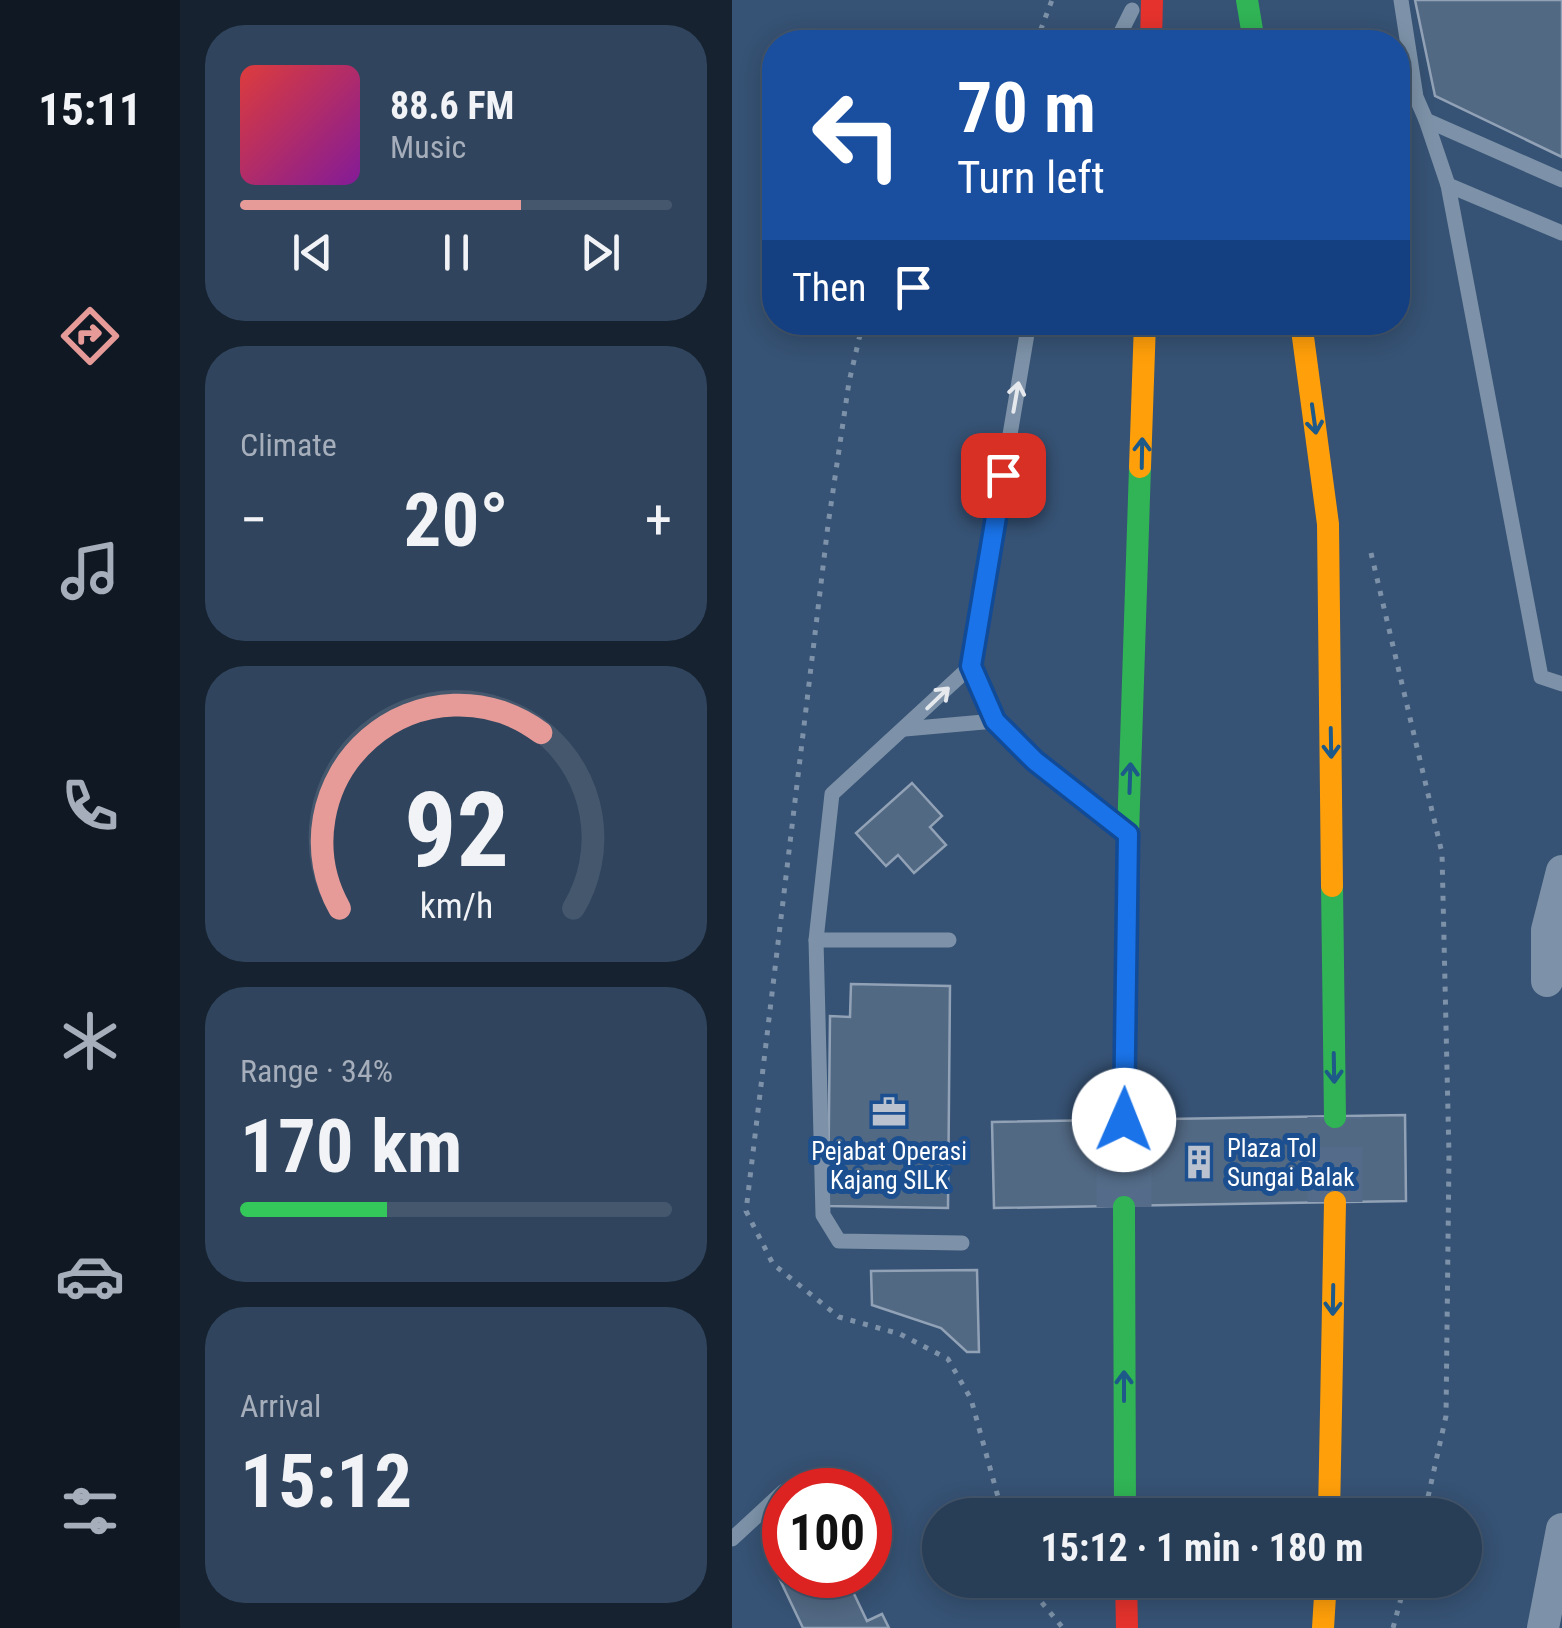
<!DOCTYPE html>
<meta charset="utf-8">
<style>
body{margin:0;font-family:"Roboto Condensed",sans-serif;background:#30455d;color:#f1f3f6;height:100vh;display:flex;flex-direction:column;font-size:38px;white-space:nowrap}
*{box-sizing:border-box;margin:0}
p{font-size:32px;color:#a5aeba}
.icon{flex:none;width:55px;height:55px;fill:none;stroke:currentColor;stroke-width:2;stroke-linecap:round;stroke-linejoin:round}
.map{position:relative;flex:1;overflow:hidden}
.side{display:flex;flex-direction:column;gap:25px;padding:25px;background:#162230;width:552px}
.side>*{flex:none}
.top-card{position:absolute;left:30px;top:30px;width:648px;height:305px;border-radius:40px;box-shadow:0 5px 25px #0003,0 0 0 2px #44576d;background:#1a4fa0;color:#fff;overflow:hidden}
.speed{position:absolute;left:30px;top:1468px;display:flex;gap:20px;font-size:50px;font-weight:700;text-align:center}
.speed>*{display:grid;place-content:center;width:130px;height:130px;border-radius:50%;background:#283e57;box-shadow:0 5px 25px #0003,0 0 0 2px #44576d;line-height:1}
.speed .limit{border:15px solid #d22;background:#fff;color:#111}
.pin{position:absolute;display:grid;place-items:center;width:85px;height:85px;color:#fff;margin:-42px;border-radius:20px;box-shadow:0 5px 15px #0006}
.me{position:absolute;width:110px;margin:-55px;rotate:1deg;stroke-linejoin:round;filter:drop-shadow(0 0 8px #0008)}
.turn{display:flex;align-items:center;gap:35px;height:210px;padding:0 30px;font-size:45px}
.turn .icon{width:130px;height:130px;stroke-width:2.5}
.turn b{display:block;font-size:70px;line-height:85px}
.then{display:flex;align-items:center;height:95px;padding:0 30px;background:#0003;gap:20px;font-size:38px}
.big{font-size:75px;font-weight:700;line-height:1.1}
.side .card{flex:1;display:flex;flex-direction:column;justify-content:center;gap:15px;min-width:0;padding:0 35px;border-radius:40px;background:#30455d}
.side .dial{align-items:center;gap:0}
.dial svg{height:260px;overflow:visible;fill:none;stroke:#44576d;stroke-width:7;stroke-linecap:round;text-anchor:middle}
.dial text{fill:#f1f3f6;stroke:none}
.song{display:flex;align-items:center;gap:30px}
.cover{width:120px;height:120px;border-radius:15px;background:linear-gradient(135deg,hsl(0 70% 55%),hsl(290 70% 35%))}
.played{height:10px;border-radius:5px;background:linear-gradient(90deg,#e69b98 65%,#44576d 65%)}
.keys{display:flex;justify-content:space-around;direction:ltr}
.heat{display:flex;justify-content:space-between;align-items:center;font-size:55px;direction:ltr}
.charge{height:15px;border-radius:8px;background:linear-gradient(90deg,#34c759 34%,#44576d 0)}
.trip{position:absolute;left:190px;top:1498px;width:560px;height:100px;border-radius:50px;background:#283e57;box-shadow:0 5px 25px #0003,0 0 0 2px #44576d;font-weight:700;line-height:100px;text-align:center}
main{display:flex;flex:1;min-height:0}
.menu{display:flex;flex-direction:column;width:180px;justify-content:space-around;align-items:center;background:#101923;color:#a5aeba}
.menu .icon{width:70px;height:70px}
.menu .current{color:#e69b98}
.menu b{font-size:45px;color:#f1f3f6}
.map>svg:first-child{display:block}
</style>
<main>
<nav class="menu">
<b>15:11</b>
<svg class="icon current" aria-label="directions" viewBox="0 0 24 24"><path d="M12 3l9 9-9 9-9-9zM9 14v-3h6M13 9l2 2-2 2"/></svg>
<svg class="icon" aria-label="music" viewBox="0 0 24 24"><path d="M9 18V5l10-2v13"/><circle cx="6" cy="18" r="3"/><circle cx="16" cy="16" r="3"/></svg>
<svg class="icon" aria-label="phone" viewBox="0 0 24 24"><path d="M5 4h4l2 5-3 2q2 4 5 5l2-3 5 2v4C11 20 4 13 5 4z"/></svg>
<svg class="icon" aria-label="climate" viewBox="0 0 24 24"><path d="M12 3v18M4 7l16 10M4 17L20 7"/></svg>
<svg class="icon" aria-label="car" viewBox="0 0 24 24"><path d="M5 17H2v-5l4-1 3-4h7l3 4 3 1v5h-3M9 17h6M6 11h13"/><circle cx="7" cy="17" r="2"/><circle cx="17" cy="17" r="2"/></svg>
<svg class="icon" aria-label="filters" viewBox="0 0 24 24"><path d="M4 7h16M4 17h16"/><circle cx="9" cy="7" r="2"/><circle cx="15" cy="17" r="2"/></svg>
</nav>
<section class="side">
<div class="card">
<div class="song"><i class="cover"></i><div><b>88.6 FM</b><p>Music</p></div></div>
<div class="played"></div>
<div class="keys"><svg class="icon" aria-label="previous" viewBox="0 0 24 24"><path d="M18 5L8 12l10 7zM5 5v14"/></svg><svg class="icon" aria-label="pause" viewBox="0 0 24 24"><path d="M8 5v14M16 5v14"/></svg><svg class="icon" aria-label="next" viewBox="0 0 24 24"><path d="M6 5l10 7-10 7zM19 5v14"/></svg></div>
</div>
<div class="card"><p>Climate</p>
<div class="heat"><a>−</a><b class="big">20°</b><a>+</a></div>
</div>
<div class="card dial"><svg viewBox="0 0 100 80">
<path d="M14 69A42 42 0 1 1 86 69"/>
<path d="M14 69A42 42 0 0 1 76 15" stroke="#e69b98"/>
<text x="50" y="56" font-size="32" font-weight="700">92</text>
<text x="50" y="72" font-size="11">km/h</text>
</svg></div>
<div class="card"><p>Range · 34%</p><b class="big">170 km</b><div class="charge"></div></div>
<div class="card"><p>Arrival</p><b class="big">15:12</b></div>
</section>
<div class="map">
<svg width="830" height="1628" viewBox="0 0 830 1628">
<rect width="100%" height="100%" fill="#365274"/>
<g fill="#526984" stroke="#92a2b6" stroke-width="2.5">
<polygon points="683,0 830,0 830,157 703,96"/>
<polygon points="180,783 210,816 198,827 214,845 182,873 166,855 154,866 124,833"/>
<polygon points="119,984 218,986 216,1208 96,1206 98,1016 118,1017"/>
<polygon points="673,1115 674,1201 262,1208 260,1122"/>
<polygon points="245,1270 247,1352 235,1352 209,1328 140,1305 139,1271"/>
<polygon points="52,1557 52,1575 113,1575 135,1621 150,1614 157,1628 71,1628 40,1563"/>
</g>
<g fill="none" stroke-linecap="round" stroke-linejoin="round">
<g stroke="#546c89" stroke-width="55" stroke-dasharray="55 28" stroke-linecap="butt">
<polyline points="603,1202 603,1117"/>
<polyline points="392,1207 392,1120"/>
</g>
<g stroke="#7d92a8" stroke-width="5" stroke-dasharray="5 8" stroke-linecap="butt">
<polyline points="304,42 320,0"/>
<polyline points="131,322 117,382 96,525 14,1211 41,1264 107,1317 168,1334 216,1359 239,1399 271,1515"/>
<polyline points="639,553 710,853 717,1156 714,1416 692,1515"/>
<polyline points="297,1580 306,1598 331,1628"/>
<polyline points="661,1628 674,1580"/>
</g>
<g stroke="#7d92a8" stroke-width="15">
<polyline points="669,0 684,97 694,120 830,180"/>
<polyline points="384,42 400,10"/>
<polyline points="694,120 716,185 809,677 830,684"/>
<polyline points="716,185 830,233"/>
<polyline points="297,322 239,666 263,721 303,761 383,823"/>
<polyline points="173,729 263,721"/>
<polyline points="84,940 217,940"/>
<polyline points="230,1243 107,1241 91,1215 84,940 100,794 239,666"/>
<polyline points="0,1539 52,1491"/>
</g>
<g stroke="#7d92a8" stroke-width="32">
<polyline points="815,981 815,930 830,871"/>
<polyline points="811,1628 830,1529"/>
</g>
<g stroke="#30b455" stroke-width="22">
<polyline points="515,0 522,42"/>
<polyline points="600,886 603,1117"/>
<polyline points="392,1120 396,834 408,467"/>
<polyline points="392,1207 393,1515"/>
</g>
<g stroke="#ff9f0a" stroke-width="22">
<polyline points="569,322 596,524 600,886"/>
<polyline points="408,467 413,322"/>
<polyline points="597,1515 603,1202"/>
<polyline points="591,1628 594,1580"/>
</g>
<g stroke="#e5322d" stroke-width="22">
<polyline points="419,42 420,0"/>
<polyline points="394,1580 395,1628"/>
</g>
</g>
<defs><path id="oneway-shaft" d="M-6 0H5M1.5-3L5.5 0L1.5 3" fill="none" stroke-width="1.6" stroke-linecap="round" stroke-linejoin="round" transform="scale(2.5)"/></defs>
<g stroke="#e5e9ee">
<use href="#oneway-shaft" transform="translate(284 397) rotate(-80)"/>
<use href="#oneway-shaft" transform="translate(206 698) rotate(-44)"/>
</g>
<g stroke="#1d5989">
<use href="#oneway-shaft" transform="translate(582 419) rotate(82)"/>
<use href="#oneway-shaft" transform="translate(410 453) rotate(-89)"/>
<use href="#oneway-shaft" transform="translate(599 743) rotate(89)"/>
<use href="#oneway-shaft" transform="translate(398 778) rotate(-88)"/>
<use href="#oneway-shaft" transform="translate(602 1068) rotate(89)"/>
<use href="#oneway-shaft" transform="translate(601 1300) rotate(91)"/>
<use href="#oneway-shaft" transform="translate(392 1386) rotate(-90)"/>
</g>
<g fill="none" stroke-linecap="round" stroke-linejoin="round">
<g stroke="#114b97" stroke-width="25">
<polyline id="route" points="271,475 239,666 263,721 303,761 396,834 392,1120"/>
</g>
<use href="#route" stroke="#1a73e8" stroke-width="18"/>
</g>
<defs>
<g id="office-bare" transform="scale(2.7)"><path d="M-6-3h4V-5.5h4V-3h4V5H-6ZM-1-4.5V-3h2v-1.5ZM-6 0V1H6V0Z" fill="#b9c2ce" stroke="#1b4f8f" stroke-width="2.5" paint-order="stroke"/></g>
<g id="building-bare" transform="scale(2.7)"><path d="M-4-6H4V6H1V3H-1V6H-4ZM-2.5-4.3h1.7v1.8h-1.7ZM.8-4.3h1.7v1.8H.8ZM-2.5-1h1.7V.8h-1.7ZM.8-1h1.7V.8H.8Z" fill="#b9c2ce" stroke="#1b4f8f" stroke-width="2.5" paint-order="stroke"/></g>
</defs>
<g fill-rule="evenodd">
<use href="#office-bare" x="157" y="1112"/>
<use href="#building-bare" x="467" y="1162"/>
</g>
<g text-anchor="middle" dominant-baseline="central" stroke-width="10" stroke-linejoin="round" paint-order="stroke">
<g font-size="25" fill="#fff" stroke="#1b4f8f" text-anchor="start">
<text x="495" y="1148">Plaza Tol<tspan x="495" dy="29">Sungai Balak</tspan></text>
<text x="157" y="1151" text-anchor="middle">Pejabat Operasi<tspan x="157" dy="29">Kajang SILK</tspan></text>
</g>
</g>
</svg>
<div class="speed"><div class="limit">100</div></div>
<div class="pin" style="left:271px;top:475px;background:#d93025"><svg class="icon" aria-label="arrive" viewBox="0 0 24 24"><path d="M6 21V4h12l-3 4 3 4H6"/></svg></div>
<svg class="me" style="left:392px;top:1120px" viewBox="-20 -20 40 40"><circle r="19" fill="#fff"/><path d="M0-13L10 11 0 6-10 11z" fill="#1a73e8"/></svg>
<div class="trip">15:12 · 1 min · 180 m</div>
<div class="top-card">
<div class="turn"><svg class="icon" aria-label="left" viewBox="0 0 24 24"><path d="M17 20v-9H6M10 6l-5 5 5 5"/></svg><div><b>70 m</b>Turn left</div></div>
<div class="then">Then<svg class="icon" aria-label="arrive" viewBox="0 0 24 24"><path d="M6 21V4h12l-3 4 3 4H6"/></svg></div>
</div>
</div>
</main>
